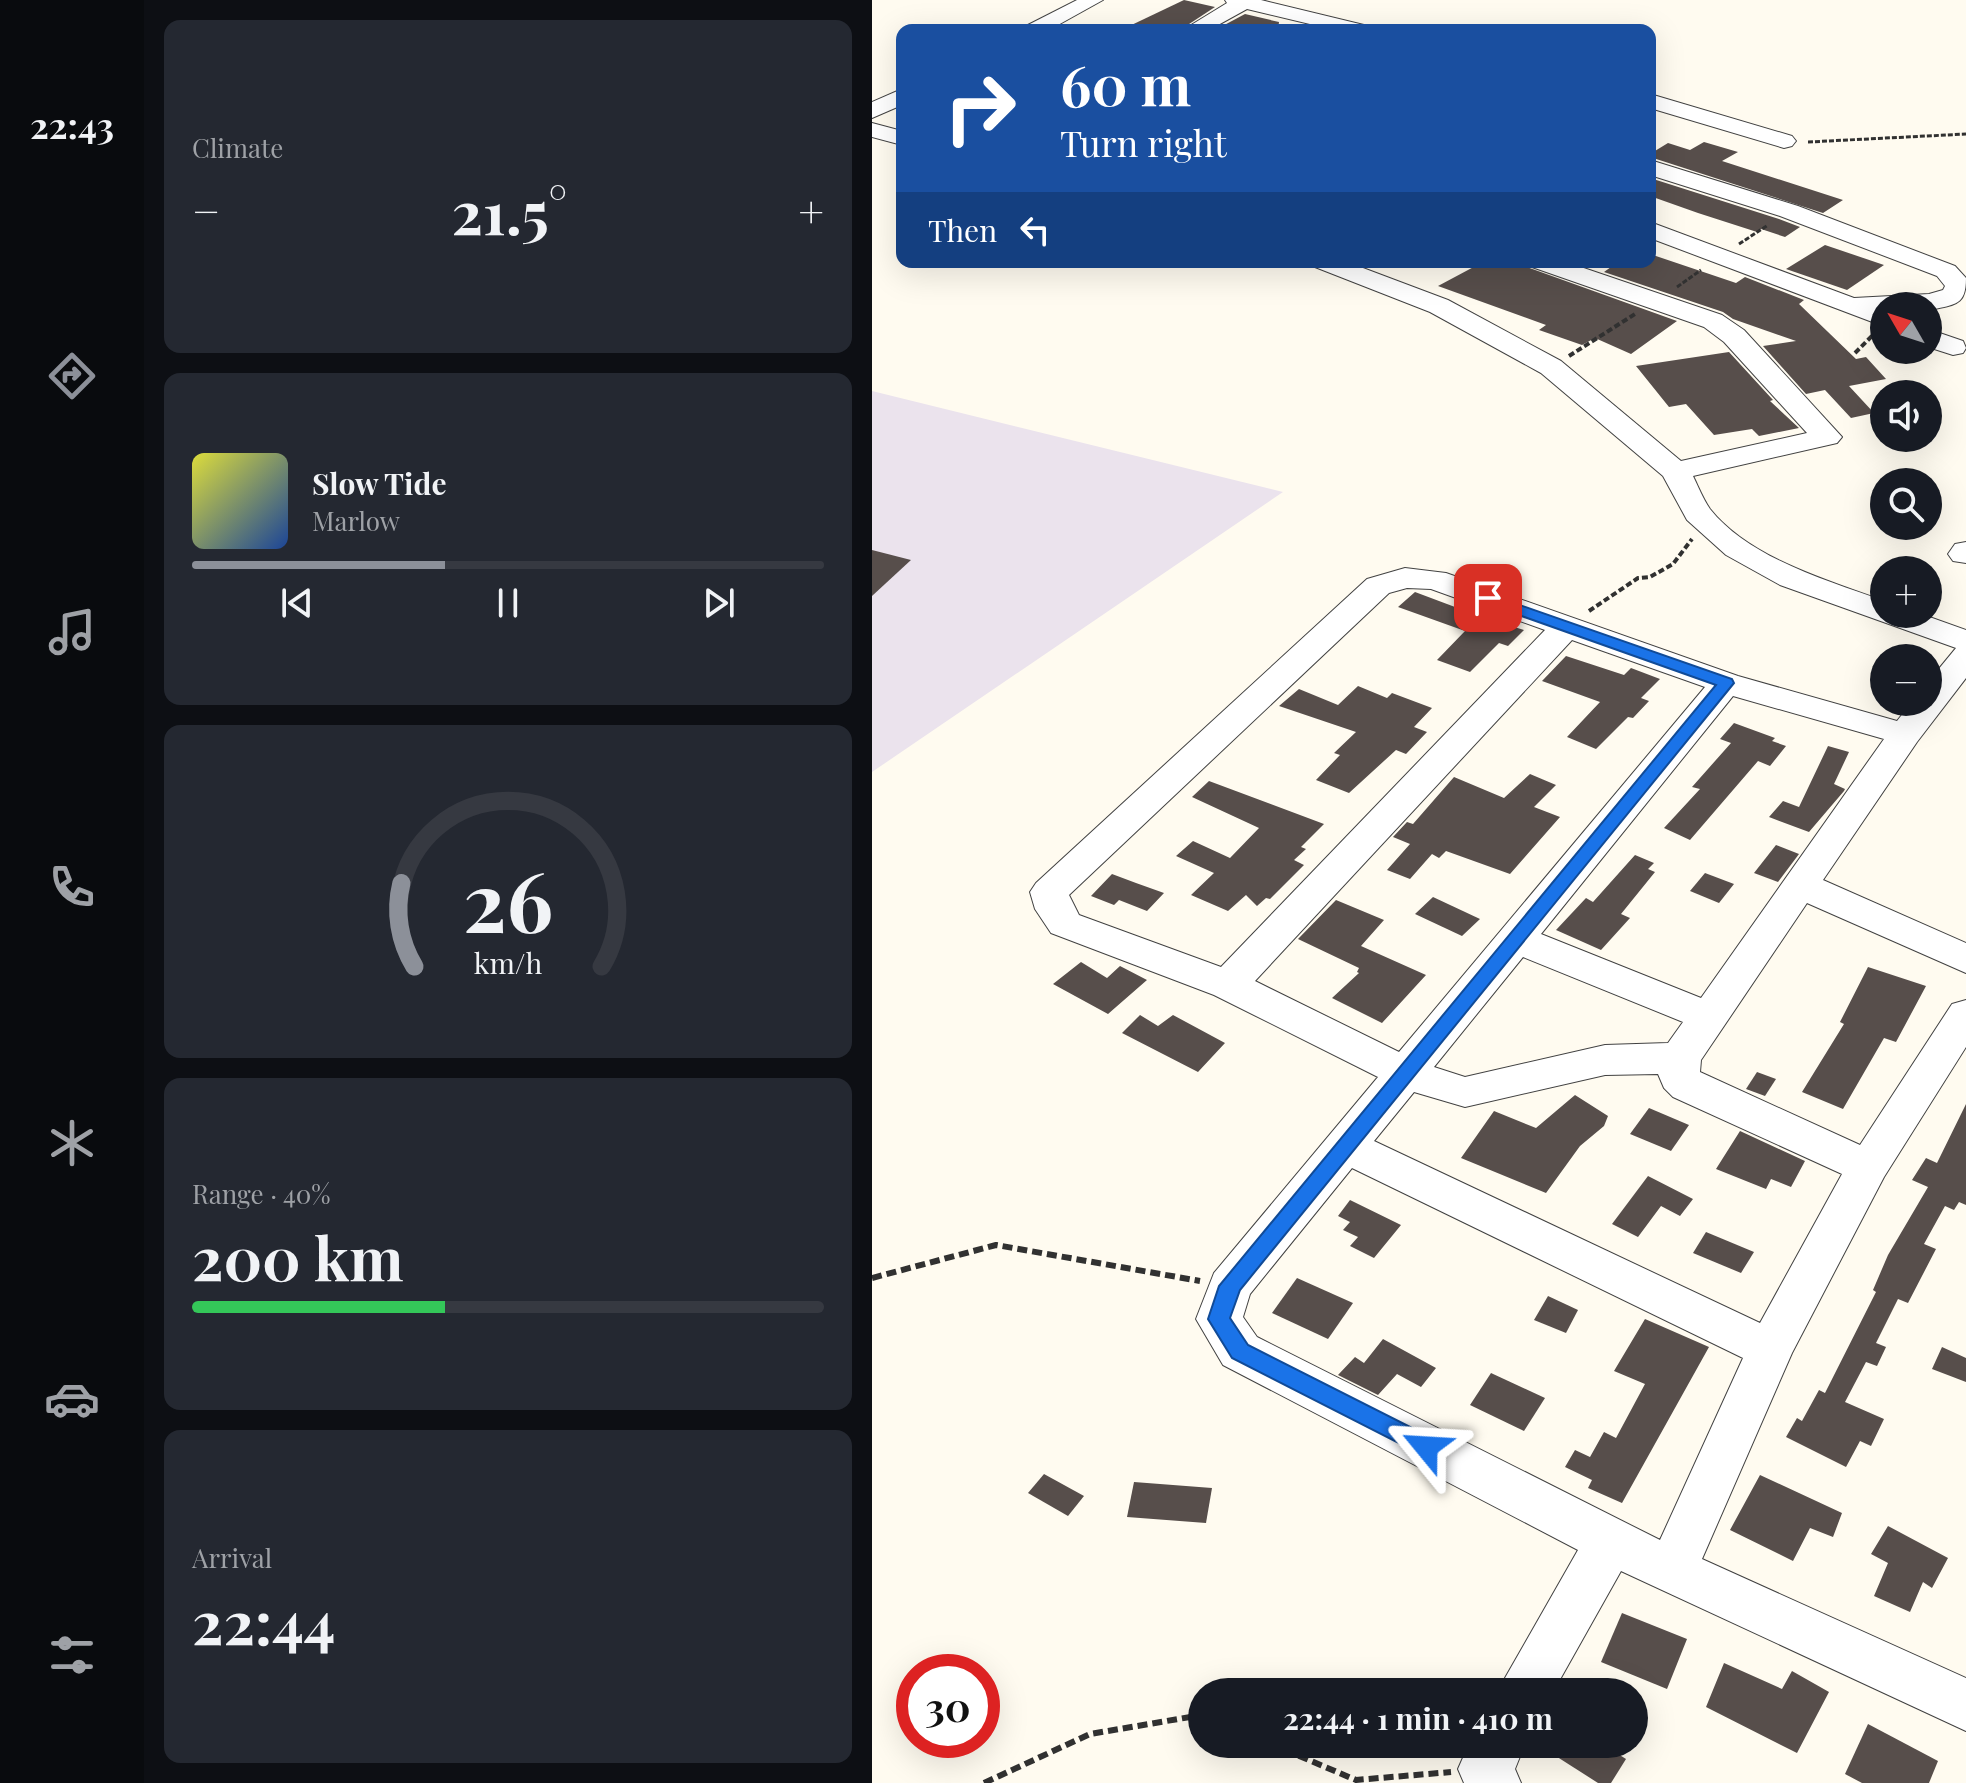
<!DOCTYPE html>
<meta charset="utf-8">
<style>
body{margin:0;font-family:"Playfair Display",serif;background:#242831;color:#f1f3f6;height:100vh;display:flex;flex-direction:column;font-size:30px;white-space:nowrap}
*{box-sizing:border-box;margin:0}
p{font-size:26px;color:#9ea1a6}
.icon{flex:none;width:44px;height:44px;fill:none;stroke:currentColor;stroke-width:2;stroke-linecap:round;stroke-linejoin:round}
.map{position:relative;flex:1;overflow:hidden}
.side{display:flex;flex-direction:column;gap:20px;padding:20px;background:#0d0f14;width:728px}
.side>*{flex:none}
.top-card{position:absolute;left:24px;top:24px;width:760px;height:244px;border-radius:16px;box-shadow:0 8px 32px #0002;background:#1a4fa0;color:#fff;overflow:hidden}
.needle{width:52px;rotate:309deg}
.controls{position:absolute;left:998px;top:292px;display:grid;gap:16px}
.controls a{display:grid;place-items:center;width:72px;height:72px;border-radius:50%;background:#171b24;box-shadow:0 8px 32px #0002;font-size:40px}
.speed{position:absolute;left:24px;top:1654px;display:flex;gap:16px;font-size:40px;font-weight:700;text-align:center}
.speed>*{display:grid;place-content:center;width:104px;height:104px;border-radius:50%;background:#171b24;box-shadow:0 8px 32px #0002;line-height:1}
.speed .limit{border:12px solid #d22;background:#fff;color:#111}
.pin{position:absolute;display:grid;place-items:center;width:68px;height:68px;color:#fff;margin:-34px;border-radius:16px;box-shadow:0 4px 12px #0006}
.me{position:absolute;width:88px;margin:-44px;rotate:297deg;stroke-linejoin:round;filter:drop-shadow(0 0 6px #0008)}
.turn{display:flex;align-items:center;gap:28px;height:168px;padding:0 32px;font-size:36px}
.turn .icon{width:104px;height:104px;stroke-width:2.5}
.turn b{display:block;font-size:56px;line-height:68px}
.then{display:flex;align-items:center;height:76px;padding:0 32px;background:#0003;gap:16px;font-size:30px}
.big{font-size:60px;font-weight:700;line-height:1.1}
.side .widget{flex:1;display:flex;flex-direction:column;justify-content:center;gap:12px;min-width:0;padding:0 28px;border-radius:16px;background:#242831}
.side .dial{align-items:center;gap:0}
.dial svg{height:208px;overflow:visible;fill:none;stroke:#363941;stroke-width:7;stroke-linecap:round;text-anchor:middle}
.dial text{fill:#f1f3f6;stroke:none}
.song{display:flex;align-items:center;gap:24px}
.cover{width:96px;height:96px;border-radius:12px;background:linear-gradient(135deg,hsl(60 70% 55%),hsl(220 70% 35%))}
.played{height:8px;border-radius:4px;background:linear-gradient(90deg,#8c9099 40%,#363941 40%)}
.keys{display:flex;justify-content:space-around;direction:ltr}
.heat{display:flex;justify-content:space-between;align-items:center;font-size:44px;direction:ltr}
.charge{height:12px;border-radius:6px;background:linear-gradient(90deg,#34c759 40%,#363941 0)}
.trip{position:absolute;left:316px;top:1678px;width:460px;height:80px;border-radius:40px;background:#171b24;box-shadow:0 8px 32px #0002;font-weight:700;line-height:80px;text-align:center}
main{display:flex;flex:1;min-height:0}
.dock{display:flex;flex-direction:column;width:144px;justify-content:space-around;align-items:center;background:#090b0e;color:#9ea1a6}
.dock .icon{width:56px;height:56px}
.dock .on{color:#8c9099}
.dock b{font-size:36px;color:#f1f3f6}
.map>svg:first-child{display:block}
</style>
<main>
<nav class="dock">
<b>22:43</b>
<svg class="icon on" aria-label="directions" viewBox="0 0 24 24"><path d="M12 3l9 9-9 9-9-9zM9 14v-3h6M13 9l2 2-2 2"/></svg>
<svg class="icon" aria-label="music" viewBox="0 0 24 24"><path d="M9 18V5l10-2v13"/><circle cx="6" cy="18" r="3"/><circle cx="16" cy="16" r="3"/></svg>
<svg class="icon" aria-label="phone" viewBox="0 0 24 24"><path d="M5 4h4l2 5-3 2q2 4 5 5l2-3 5 2v4C11 20 4 13 5 4z"/></svg>
<svg class="icon" aria-label="climate" viewBox="0 0 24 24"><path d="M12 3v18M4 7l16 10M4 17L20 7"/></svg>
<svg class="icon" aria-label="car" viewBox="0 0 24 24"><path d="M5 17H2v-5l4-1 3-4h7l3 4 3 1v5h-3M9 17h6M6 11h13"/><circle cx="7" cy="17" r="2"/><circle cx="17" cy="17" r="2"/></svg>
<svg class="icon" aria-label="filters" viewBox="0 0 24 24"><path d="M4 7h16M4 17h16"/><circle cx="9" cy="7" r="2"/><circle cx="15" cy="17" r="2"/></svg>
</nav>
<section class="side">
<div class="widget"><p>Climate</p>
<div class="heat"><a>−</a><b class="big">21.5°</b><a>+</a></div>
</div>
<div class="widget">
<div class="song"><i class="cover"></i><div><b>Slow Tide</b><p>Marlow</p></div></div>
<div class="played"></div>
<div class="keys"><svg class="icon" aria-label="previous" viewBox="0 0 24 24"><path d="M18 5L8 12l10 7zM5 5v14"/></svg><svg class="icon" aria-label="pause" viewBox="0 0 24 24"><path d="M8 5v14M16 5v14"/></svg><svg class="icon" aria-label="next" viewBox="0 0 24 24"><path d="M6 5l10 7-10 7zM19 5v14"/></svg></div>
</div>
<div class="widget dial"><svg viewBox="0 0 100 80">
<path d="M14 69A42 42 0 1 1 86 69"/>
<path d="M14 69A42 42 0 0 1 9 37" stroke="#8c9099"/>
<text x="50" y="56" font-size="32" font-weight="700">26</text>
<text x="50" y="72" font-size="11">km/h</text>
</svg></div>
<div class="widget"><p>Range · 40%</p><b class="big">200 km</b><div class="charge"></div></div>
<div class="widget"><p>Arrival</p><b class="big">22:44</b></div>
</section>
<div class="map">
<svg width="1094" height="1783" viewBox="0 0 1094 1783">
<rect width="100%" height="100%" fill="#fffbf0"/>
<polygon fill="#ebe3ed" points="0,391 411,492 0,772"/>
<g fill="#574e4b">
<polygon points="312,0 343,7 308,30 249,30"/>
<polygon points="373,14 407,22 406,30 343,30"/>
<polygon points="832,142 866,152 850,161 971,200 951,213 778,157 778,154 796,143 818,150"/>
<polygon points="778,178 907,219 928,227 913,237 889,229 885,232 826,213 778,196"/>
<polygon points="953,245 1012,265 975,290 914,269"/>
<polygon points="778,254 864,283 873,277 932,300 927,304 984,359 994,357 1014,379 977,386 1002,413 979,418 953,390 934,394 891,346 924,341 861,319 851,312 732,272 746,262 778,262"/>
<polygon points="611,262 622,262 636,267 644,263 805,321 759,354 723,338 710,345 667,330 674,325 566,286"/>
<polygon points="857,352 901,400 898,401 927,428 887,436 880,429 842,435 814,404 797,407 764,366"/>
<polygon points="0,550 39,560 0,596"/>
<polygon points="543,592 607,616 652,630 636,646 627,643 598,672 565,660 593,631 526,607"/>
<polygon points="694,656 752,675 759,668 788,679 769,698 777,701 761,718 756,717 724,749 695,737 728,702 670,681"/>
<polygon points="486,686 515,698 520,693 560,708 542,727 555,732 534,754 524,750 477,793 444,780 468,755 462,753 484,732 407,706 427,689 466,705"/>
<polygon points="862,723 903,738 900,741 914,746 898,766 886,761 818,840 792,828 828,789 820,787 859,743 848,739"/>
<polygon points="956,746 977,752 962,784 973,789 972,791 937,832 897,817 911,801 927,807"/>
<polygon points="658,774 684,785 662,807 688,817 638,874 574,851 567,858 560,854 538,879 515,870 538,844 521,837 535,822 541,824 582,777 632,798"/>
<polygon points="337,781 452,824 429,847 434,849 422,860 432,865 398,899 394,898 385,906 374,895 356,911 319,895 342,873 304,856 321,841 358,858 387,828 320,797"/>
<polygon points="904,845 927,854 906,882 882,873"/>
<polygon points="763,855 782,863 776,869 783,872 749,914 758,918 729,950 684,930 714,898 721,902"/>
<polygon points="833,873 862,884 847,903 818,891"/>
<polygon points="240,874 264,883 292,893 275,911 247,900 242,905 219,896"/>
<polygon points="561,897 608,919 590,936 543,914"/>
<polygon points="464,900 512,920 489,946 554,975 510,1023 460,998 487,973 485,972 487,968 426,939"/>
<polygon points="209,962 235,978 248,966 275,980 236,1014 181,984"/>
<polygon points="996,967 1054,986 1024,1042 1012,1038 971,1109 930,1092 972,1024 968,1022"/>
<polygon points="268,1015 286,1026 301,1015 353,1043 326,1072 250,1033"/>
<polygon points="885,1072 904,1079 893,1096 874,1089"/>
<polygon points="703,1095 736,1116 732,1126 708,1146 674,1193 589,1158 622,1111 664,1128"/>
<polygon points="1094,1104 1094,1205 1087,1202 1082,1210 1073,1206 1052,1244 1064,1249 1036,1303 1026,1299 1004,1343 1014,1347 1005,1366 994,1362 973,1402 1012,1419 999,1446 988,1441 974,1467 914,1437 925,1418 930,1421 947,1390 953,1393 1004,1292 1001,1290 1016,1255 1056,1187 1040,1180 1054,1158 1065,1163"/>
<polygon points="777,1108 817,1125 799,1151 758,1134"/>
<polygon points="868,1131 933,1161 919,1187 899,1179 894,1189 844,1169"/>
<polygon points="776,1176 821,1199 808,1216 789,1206 766,1237 740,1224"/>
<polygon points="478,1200 529,1225 502,1258 478,1246 486,1237 471,1230 478,1222 466,1216"/>
<polygon points="834,1232 882,1252 869,1273 821,1253"/>
<polygon points="425,1278 481,1303 456,1339 400,1313"/>
<polygon points="676,1296 706,1310 694,1333 662,1320"/>
<polygon points="773,1319 837,1347 750,1503 716,1488 720,1480 693,1467 703,1450 718,1457 732,1432 744,1438 773,1384 742,1371"/>
<polygon points="511,1339 564,1368 549,1387 525,1374 506,1395 466,1375 483,1357 492,1363"/>
<polygon points="1070,1347 1094,1358 1094,1382 1060,1369"/>
<polygon points="619,1373 673,1398 652,1431 598,1405"/>
<polygon points="172,1474 212,1496 196,1516 156,1493"/>
<polygon points="888,1475 970,1513 961,1537 938,1528 921,1561 858,1530"/>
<polygon points="262,1482 340,1488 334,1523 255,1517"/>
<polygon points="1016,1526 1076,1558 1060,1588 1051,1582 1038,1612 1002,1596 1016,1563 999,1554"/>
<polygon points="750,1613 815,1639 795,1689 729,1662"/>
<polygon points="852,1663 910,1689 920,1671 957,1692 925,1753 834,1707"/>
<polygon points="996,1724 1066,1761 1057,1783 990,1783 973,1774"/>
<polygon points="665,1744 730,1744 754,1759 739,1783 726,1783"/>
</g>
<g fill="none" stroke-linecap="round" stroke-linejoin="round">
<g stroke="#424242" stroke-width="2">
<g id="minor">
<polygon points="205,0 231,0 177,30 150,30 154,26"/>
<polygon points="353,0 389,0 496,26 500,30 463,30 375,9 337,30 311,30 355,3"/>
<polygon points="30,89 30,105 0,118 0,102"/>
<polygon points="778,94 920,136 924,141 920,146 912,148 778,108"/>
<polygon points="0,123 30,131 30,145 0,137"/>
<path d="M 778,160 L 926,206 L 1083,266 L 1094,278 C 1094,306 1083,304 1059,310 L 1056,310 L 1056,306 L 1012,306 L 1012,321 L 1003,323 L 778,238 L 778,222 L 982,298 L 1057,294 L 1071,290 L 1073,286 L 1065,276 L 908,216 L 778,175 Z"/>
<path d="M 439,262 L 475,262 L 576,300 L 689,361 L 809,461 L 935,433 L 852,342 L 832,327 L 660,267 L 656,262 L 694,262 L 850,315 L 872,330 L 970,437 L 965,443 L 821,476 C 826,486 831,499 838,509 C 877,558 956,581 1012,601 L 1012,614 L 1049,614 L 1094,630 L 1094,678 L 1045,742 L 951,880 L 1094,943 L 1094,973 L 935,903 L 829,1060 L 828,1072 L 988,1145 L 1080,1004 L 1094,1000 L 1094,1047 L 1012,1177 L 920,1353 L 830,1559 L 1094,1678 L 1094,1731 L 749,1571 L 681,1692 L 625,1692 L 706,1550 L 351,1365 L 324,1319 L 342,1273 L 506,1077 L 342,995 L 179,933 L 163,909 L 158,892 L 164,883 L 495,579 L 533,568 L 574,573 L 866,676 L 1025,721 L 1040,702 L 1056,702 L 1056,682 L 1084,648 L 908,585 L 854,555 L 815,520 L 791,476 L 669,373 L 558,312 L 443,267 ZM 535,588 L 559,589 L 673,630 L 349,967 L 207,915 L 197,895 L 517,593 ZM 700,640 L 833,687 L 527,1052 L 383,981 ZM 861,696 L 1012,739 L 829,998 L 669,934 ZM 651,957 L 811,1022 L 796,1043 L 733,1045 L 593,1077 L 562,1067 ZM 786,1074 L 792,1088 L 801,1097 L 970,1174 L 888,1323 L 502,1141 L 542,1092 L 593,1107 L 733,1075 ZM 480,1168 L 871,1358 L 788,1540 L 385,1337 L 371,1317 L 378,1294 Z"/>
<polygon points="1056,329 1091,341 1094,348 1091,353 1081,355 1056,347"/>
<polygon points="1094,542 1094,563 1081,561 1076,554 1083,544"/>
<polygon points="597,1744 653,1744 643,1769 649,1783 592,1783 586,1769"/>
</g>
</g>
<g stroke="#313131" stroke-width="3" stroke-dasharray="5 2" stroke-linecap="butt">
<polyline points="936,142 1094,134"/>
<polyline points="867,244 896,225"/>
<polyline points="805,287 829,270"/>
</g>
<g stroke="#313131" stroke-width="4" stroke-dasharray="6 3" stroke-linecap="butt">
<polyline points="983,353 1002,334"/>
<polyline points="697,356 763,314"/>
<polyline points="717,611 766,578 778,577 801,564 820,539"/>
</g>
<g stroke="#313131" stroke-width="6" stroke-dasharray="10 5" stroke-linecap="butt">
<polyline points="0,1278 124,1245 328,1281"/>
<polyline points="399,1744 484,1780 579,1772"/>
<polyline points="112,1783 218,1734 330,1715"/>
</g>
<use href="#minor" fill="#fff" fill-rule="evenodd"/>
</g>
<polygon fill="#1a73e8" stroke="#114b97" stroke-width="2" points="616,594 860,679 862,683 368,1290 358,1318 376,1345 562,1439 566,1447 562,1454 554,1457 360,1358 336,1319 347,1286 844,685 610,602 608,598"/>
</svg>
<div class="controls">
<a><svg class="needle" viewBox="-14 -14 28 28"><path d="M0-13l5 13h-10z" fill="#e53935"/><path d="M0 13l5-13h-10z" fill="#9ea1a6"/></svg></a>
<a><svg class="icon" aria-label="sound" viewBox="0 0 24 24"><path d="M4 9h4l5-4v14l-5-4H4zM17 9q2 3 0 6"/></svg></a>
<a><svg class="icon" aria-label="search" viewBox="0 0 24 24"><circle cx="10" cy="10" r="6"/><path d="M15 15l6 6"/></svg></a>
<a>+</a>
<a>−</a>
</div>
<div class="speed"><div class="limit">30</div></div>
<div class="pin" style="left:616px;top:598px;background:#d93025"><svg class="icon" aria-label="arrive" viewBox="0 0 24 24"><path d="M6 21V4h12l-3 4 3 4H6"/></svg></div>
<svg class="me" style="left:554px;top:1447px" viewBox="-20 -20 40 40"><path d="M0-17L14 15 0 8-14 15z" fill="#1a73e8" stroke="#fff" stroke-width="4"/></svg>
<div class="trip">22:44 · 1 min · 410 m</div>
<div class="top-card">
<div class="turn"><svg class="icon" aria-label="right" viewBox="0 0 24 24"><path d="M7 20v-9h11M14 6l5 5-5 5"/></svg><div><b>60 m</b>Turn right</div></div>
<div class="then">Then<svg class="icon" aria-label="left" viewBox="0 0 24 24"><path d="M17 20v-9H6M10 6l-5 5 5 5"/></svg></div>
</div>
</div>
</main>
